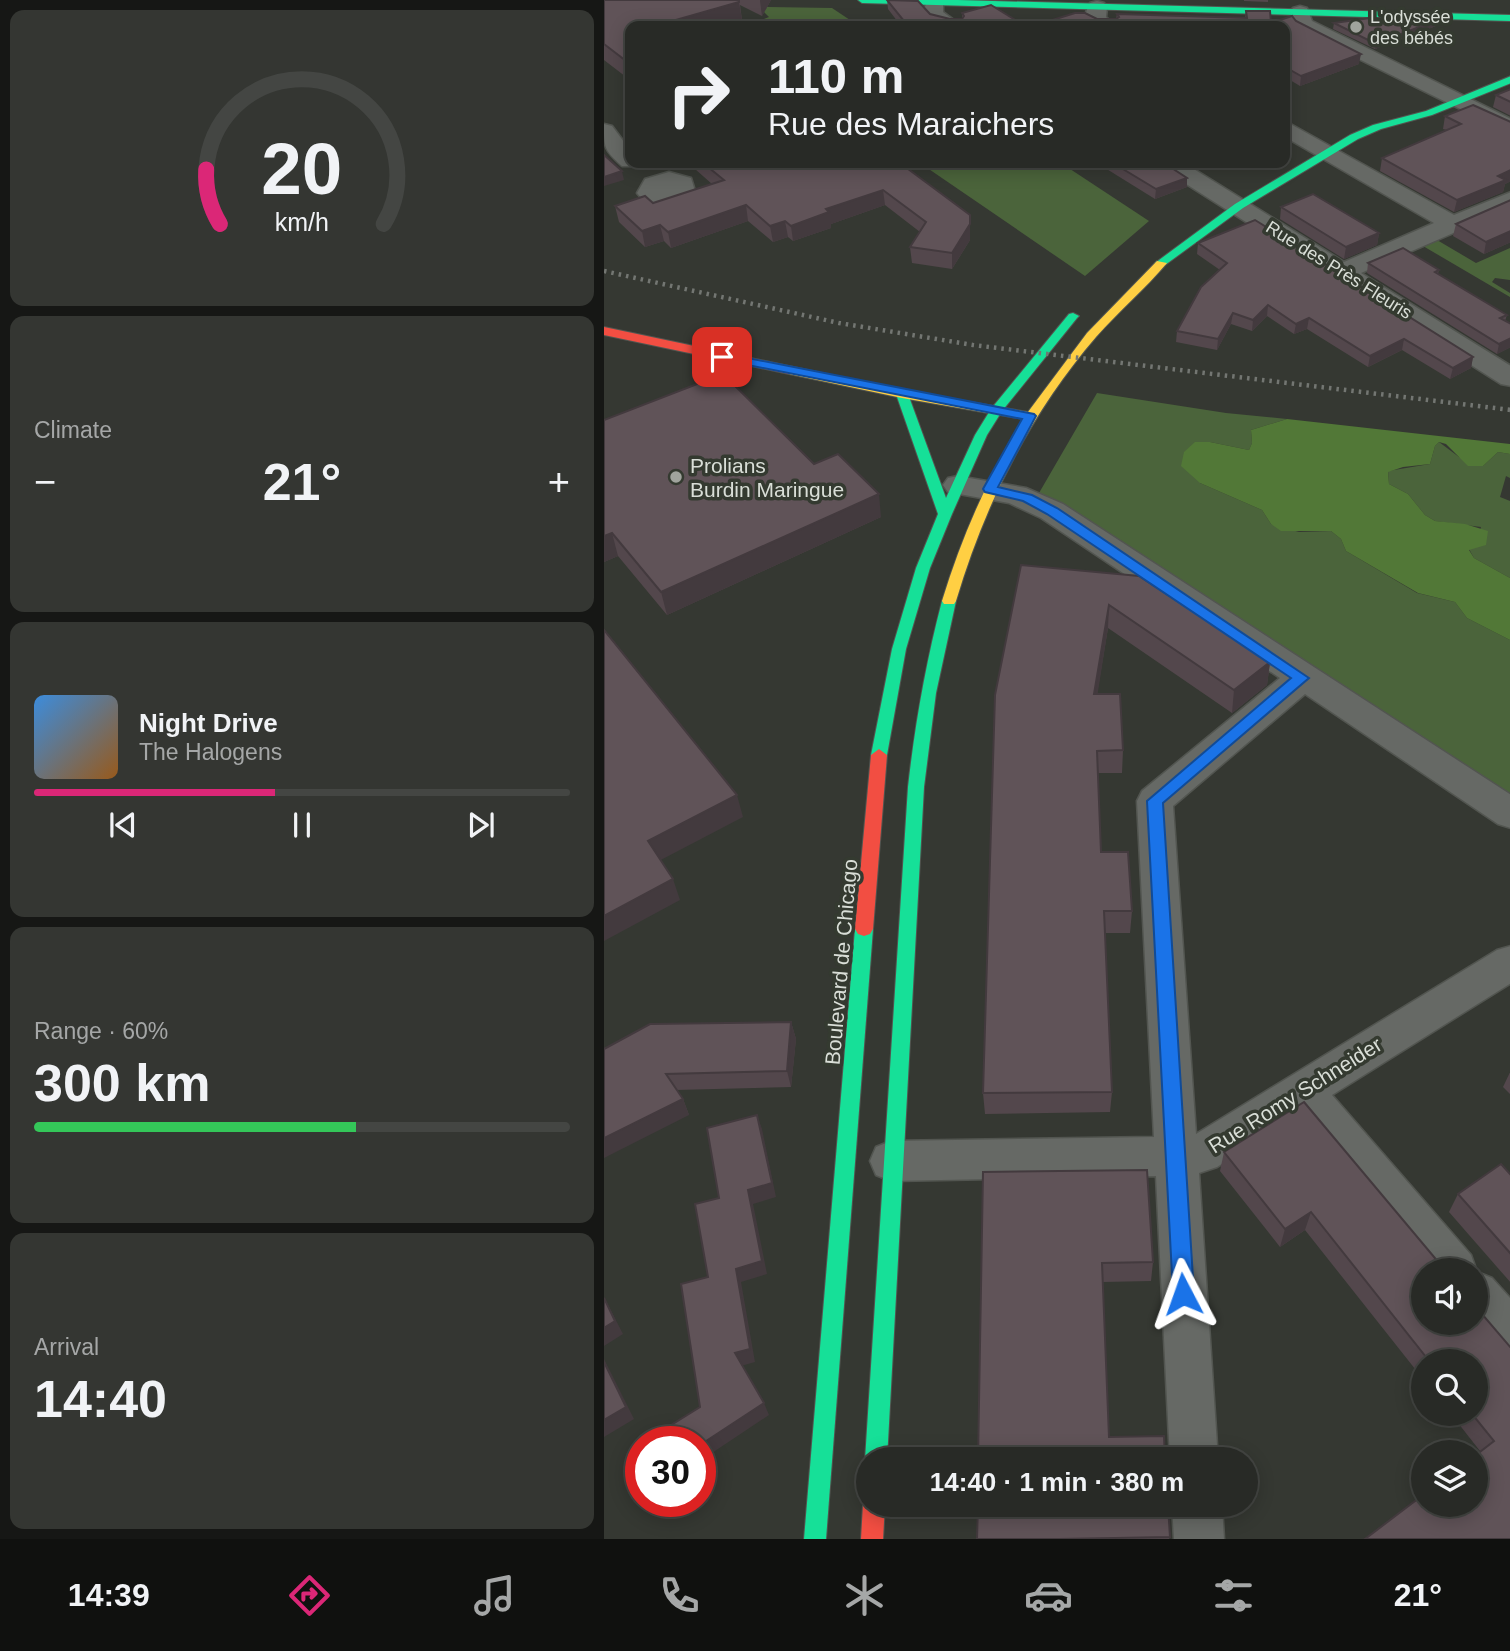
<!DOCTYPE html>
<meta charset="utf-8">
<style>
body{margin:0;font-family:Helvetica,sans-serif;background:#343632;color:#f1f3f6;height:100vh;display:flex;flex-direction:column;font-size:26px;white-space:nowrap}
*{box-sizing:border-box;margin:0}
p{font-size:23px;color:#a5a7a7}
.icon{flex:none;width:38px;height:38px;fill:none;stroke:currentColor;stroke-width:2;stroke-linecap:round;stroke-linejoin:round}
.map{position:relative;flex:1;overflow:hidden}
.side{display:flex;flex-direction:column;gap:10px;padding:10px;background:#161715;width:604px}
.side>*{flex:none}
.top-card{position:absolute;left:21px;top:21px;width:665px;height:147px;border-radius:14px;box-shadow:0 4px 18px #0003,0 0 0 2px #444643;background:#282a26;color:#f1f3f6;overflow:hidden}
.tools{position:absolute;left:807px;top:1258px;display:grid;gap:14px}
.tools a{display:grid;place-items:center;width:77px;height:77px;border-radius:50%;background:#282a26;box-shadow:0 4px 18px #0003,0 0 0 2px #444643;font-size:35px}
.speed{position:absolute;left:21px;top:1426px;display:flex;gap:14px;font-size:35px;font-weight:700;text-align:center}
.speed>*{display:grid;place-content:center;width:91px;height:91px;border-radius:50%;background:#282a26;box-shadow:0 4px 18px #0003,0 0 0 2px #444643;line-height:1}
.speed .limit{border:10px solid #d22;background:#fff;color:#111}
.pin{position:absolute;display:grid;place-items:center;width:60px;height:60px;color:#fff;margin:-30px;border-radius:14px;box-shadow:0 4px 10px #0006}
.me{position:absolute;width:77px;margin:-38px;rotate:356deg;stroke-linejoin:round;filter:drop-shadow(0 0 5px #0008)}
.turn{display:flex;align-items:center;gap:24px;height:147px;padding:0 28px;font-size:32px}
.turn .icon{width:91px;height:91px;stroke-width:2.5}
.turn b{display:block;font-size:49px;line-height:60px}
.big{font-size:52px;font-weight:800;line-height:1.1}
.side .card{flex:1;display:flex;flex-direction:column;justify-content:center;gap:10px;min-width:0;padding:0 24px;border-radius:14px;background:#343632}
.side .dial{align-items:center;gap:0}
.dial svg{height:182px;overflow:visible;fill:none;stroke:#444643;stroke-width:7;stroke-linecap:round;text-anchor:middle}
.dial text{fill:#f1f3f6;stroke:none}
.song{display:flex;align-items:center;gap:21px}
.cover{width:84px;height:84px;border-radius:10px;background:linear-gradient(135deg,hsl(210 70% 55%),hsl(30 70% 35%))}
.played{height:7px;border-radius:4px;background:linear-gradient(90deg,#db2777 45%,#444643 45%)}
.keys{display:flex;justify-content:space-around;direction:ltr}
.heat{display:flex;justify-content:space-between;align-items:center;font-size:38px;direction:ltr}
.charge{height:10px;border-radius:5px;background:linear-gradient(90deg,#34c759 60%,#444643 0)}
.trip{position:absolute;left:252px;top:1447px;width:402px;height:70px;border-radius:35px;background:#282a26;box-shadow:0 4px 18px #0003,0 0 0 2px #444643;font-weight:800;line-height:70px;text-align:center}
.dock{display:flex;height:112px;justify-content:space-around;align-items:center;background:#10110f;color:#a5a7a7}
.dock .icon{width:49px;height:49px}
.dock .current{color:#db2777}
.dock b{font-size:32px;color:#f1f3f6}
main{display:flex;flex:1;min-height:0}
.map>svg:first-child{display:block}
</style>
<main>
<section class="side">
<div class="card dial"><svg viewBox="0 0 100 80">
<path d="M14 69A42 42 0 1 1 86 69"/>
<path d="M14 69A42 42 0 0 1 8 45" stroke="#db2777"/>
<text x="50" y="56" font-size="32" font-weight="700">20</text>
<text x="50" y="72" font-size="11">km/h</text>
</svg></div>
<div class="card"><p>Climate</p>
<div class="heat"><a>−</a><b class="big">21°</b><a>+</a></div>
</div>
<div class="card">
<div class="song"><i class="cover"></i><div><b>Night Drive</b><p>The Halogens</p></div></div>
<div class="played"></div>
<div class="keys"><svg class="icon" aria-label="previous" viewBox="0 0 24 24"><path d="M18 5L8 12l10 7zM5 5v14"/></svg><svg class="icon" aria-label="pause" viewBox="0 0 24 24"><path d="M8 5v14M16 5v14"/></svg><svg class="icon" aria-label="next" viewBox="0 0 24 24"><path d="M6 5l10 7-10 7zM19 5v14"/></svg></div>
</div>
<div class="card"><p>Range · 60%</p><b class="big">300 km</b><div class="charge"></div></div>
<div class="card"><p>Arrival</p><b class="big">14:40</b></div>
</section>
<div class="map">
<svg width="907" height="1539" viewBox="0 0 907 1539">
<rect width="100%" height="100%" fill="#353832"/>
<g fill="#4b643b">
<polygon points="163,7 228,8 255,26 131,26 129,25 136,22 142,26 165,17 160,12"/>
<polygon points="316,163 457,163 545,221 481,276"/>
<polygon points="833,240 872,263 906,248 906,280 891,278 888,282 906,293 906,297 819,246"/>
<polygon points="493,393 622,413 683,419 647,430 648,443 645,450 606,442 596,483 658,510 667,524 695,532 727,531 737,539 742,551 813,593 851,602 863,618 906,640 906,798 435,493"/>
<polygon points="835,442 855,457 879,466 894,452 906,454 906,478 902,476 896,497 906,501 906,578 870,558 865,549 872,546 877,527 831,521 821,515 804,494 785,484 784,471 826,464 831,446"/>
</g>
<polygon fill="#527837" points="683,419 906,444 906,454 894,452 879,466 864,466 842,444 835,442 831,446 826,464 799,467 784,472 785,484 804,494 821,515 831,521 861,524 884,531 882,545 865,550 870,558 906,578 906,640 863,618 851,602 814,593 742,551 737,539 727,531 677,531 667,524 658,510 596,483 577,466 580,452 591,442 606,442 645,450 648,443 647,430"/>
<g fill="none" stroke-linecap="round" stroke-linejoin="round">
<g stroke="#525550" stroke-width="3">
<g id="street">
<path d="M 323,0 L 339,0 L 339,12 L 358,26 C 342,26 330,27 319,14 Z"/>
<path d="M 493,1 L 500,3 L 503,7 L 502,17 L 512,26 C 495,26 472,28 486,3 Z"/>
<polygon points="696,6 703,8 708,21 907,119 907,134 692,28 686,12 689,8"/>
<polygon points="681,121 850,215 907,192 907,208 757,273 907,366 907,386 897,384 557,168 554,163 580,163 740,262 830,223 681,137"/>
<path d="M 0,124 L 8,126 L 26,150 L 26,163 L 36,163 L 34,166 L 18,166 C 0,150 0,148 0,124 Z"/>
<path d="M 65,172 L 87,178 L 91,191 C 80,207 45,209 33,193 L 41,179 Z"/>
<polygon points="354,476 422,488 459,504 907,795 907,828 894,824 701,694 569,806 592,1134 893,950 907,946 907,983 728,1095 867,1255 873,1272 888,1278 907,1299 907,1358 891,1351 867,1323 872,1323 872,1270 823,1270 694,1116 613,1167 595,1173 614,1460 566,1460 552,1176 287,1181 272,1175 266,1161 272,1147 287,1141 550,1137 533,801 538,791 676,678 437,518 405,503 344,492 339,485 344,478"/>
<polygon points="568,1505 618,1505 620,1539 570,1539"/>
</g>
</g>
<g stroke="#525550" stroke-width="2">
<g id="fast">
<polygon points="254,0 354,0 907,15 907,21 258,3"/>
<polygon points="907,76 907,83 828,115 777,129 754,139 639,208 561,265 551,263 631,204 746,135 769,125 822,111"/>
<polygon points="469,313 475,316 473,318 398,411 383,435 348,514 326,568 302,649 283,755 281,759 269,759 267,755 288,649 312,568 334,514 292,394 298,390 304,394 342,498 371,435 387,409 465,314"/>
<path d="M 345,596 L 352,601 L 332,693 L 320,787 L 283,1460 L 264,1460 L 264,1468 L 261,1460 L 304,787 C 311,724 322,662 338,601 Z"/>
<polygon points="260,922 266,924 269,929 222,1539 200,1539 251,929 254,924"/>
</g>
</g>
<g stroke="#525550" stroke-width="2">
<path id="slow" d="M 553,261 L 563,263 C 541,289 515,311 492,337 C 425,415 381,504 352,601 L 350,604 L 340,604 L 338,601 C 358,536 384,477 419,419 L 298,398 L 185,374 L 179,370 L 185,366 L 298,390 L 424,412 L 483,333 Z"/>
</g>
<g stroke="#525550" stroke-width="2">
<g id="jam">
<polygon points="0,327 185,366 191,370 185,374 0,335"/>
<polygon points="275,749 283,755 269,929 266,934 260,936 254,934 251,929 267,755"/>
<polygon points="264,1496 264,1505 281,1505 279,1539 257,1539 259,1505"/>
</g>
</g>
<use href="#street" fill="#666965" fill-rule="evenodd"/>
<use href="#fast" fill="#16e098" fill-rule="evenodd"/>
<use href="#slow" fill="#ffcf43" fill-rule="evenodd"/>
<use href="#jam" fill="#f24e42" fill-rule="evenodd"/>
<polyline stroke="#737672" stroke-width="4.5" stroke-dasharray="2.5 5" stroke-linecap="butt" points="0,271 235,323 369,345 907,410"/>
</g>
<g fill="#53474c">
<polygon points="0,0 167,0 158,16 136,5 138,20 26,26 26,80 0,60"/>
<polygon points="283,0 326,14 346,19 358,19 358,13 421,26 297,26 284,9"/>
<polygon points="640,0 664,0 664,2 640,1"/>
<polygon points="642,11 667,23 692,21 755,64 696,86 681,77 681,26 493,19 512,19 513,14 641,18"/>
<polygon points="730,23 832,26 771,49 729,29"/>
<polygon points="907,89 907,116 889,107 892,95"/>
<polygon points="841,116 907,122 907,181 901,184 899,192 850,212 776,171 778,158 843,130 839,129"/>
<polygon points="90,163 296,163 366,240 348,269 308,263 306,247 316,232 281,205 227,224 227,228 189,241 184,237 169,242 144,221 67,248 60,241 41,247 15,222 11,206 49,203 108,184 91,169"/>
<polygon points="493,163 560,163 583,187 551,199"/>
<polygon points="584,163 604,163 592,168"/>
<polygon points="907,200 907,242 880,254 849,236 852,224"/>
<polygon points="677,207 775,233 773,245 740,259 676,219"/>
<polygon points="594,243 869,357 867,368 846,379 798,350 764,367 703,329 690,334 663,316 648,331 627,324 613,350 572,342 573,331 616,270 593,254"/>
<polygon points="764,263 835,270 834,274 903,315 901,321 907,324 907,347 893,354 763,273"/>
<polygon points="0,420 210,464 277,517 63,615 14,556 0,562"/>
<polygon points="417,565 666,662 663,685 628,713 504,628 493,694 519,750 518,773 494,773 497,852 528,911 526,933 501,933 508,1092 506,1112 381,1114 379,1093"/>
<polygon points="187,1022 192,1039 187,1087 72,1090 79,1099 85,1115 0,1049"/>
<polygon points="907,1070 907,1095 899,1087"/>
<polygon points="620,1152 872,1323 907,1539 876,1451 847,1414 872,1414 872,1362 819,1362 819,1379 701,1230 676,1247 616,1171"/>
<polygon points="379,1172 549,1262 547,1281 499,1282 505,1437 374,1460"/>
<polygon points="907,1175 907,1283 845,1212 854,1194"/>
<polygon points="566,1537 565,1539 373,1539"/>
</g>
<g fill="#433a3e">
<polygon points="156,0 167,0 158,16 156,1"/>
<polygon points="135,2 138,20 117,26 61,26 61,23"/>
<polygon points="833,20 832,26 771,49 772,44"/>
<polygon points="757,54 755,64 696,86 697,76"/>
<polygon points="593,163 604,163 592,168"/>
<polygon points="907,170 907,181 901,184 899,192 850,212 853,200 894,176"/>
<polygon points="18,171 20,180 0,186 0,177"/>
<polygon points="583,178 583,187 551,199 552,189"/>
<polygon points="279,190 281,205 227,224 227,228 189,241 187,226 222,209"/>
<polygon points="142,205 144,221 67,248 64,232"/>
<polygon points="366,215 366,240 348,269 348,253"/>
<polygon points="181,221 184,237 169,242 166,226"/>
<polygon points="56,225 60,241 41,247 38,231"/>
<polygon points="907,231 907,242 880,254 882,242"/>
<polygon points="775,233 773,245 740,259 742,247"/>
<polygon points="664,305 663,316 648,331 649,320"/>
<polygon points="629,313 627,324 613,350 614,339"/>
<polygon points="705,318 703,329 690,334 692,324"/>
<polygon points="907,338 907,347 893,354 895,344"/>
<polygon points="800,339 798,350 764,367 766,356"/>
<polygon points="869,357 867,368 846,379 849,368"/>
<polygon points="275,494 277,517 63,615 57,592"/>
<polygon points="8,533 14,556 0,562 0,536"/>
<polygon points="505,605 504,628 490,717 490,694"/>
<polygon points="666,662 663,685 628,713 630,690"/>
<polygon points="133,795 139,817 51,863 44,841"/>
<polygon points="69,879 76,900 0,941 0,916"/>
<polygon points="187,1022 192,1039 187,1087 183,1071"/>
<polygon points="79,1099 85,1115 0,1158 0,1138"/>
<polygon points="153,1115 158,1129 172,1197 149,1204 163,1274 137,1282 151,1362 137,1366 131,1353 132,1269 144,1190"/>
<polygon points="707,1212 701,1230 676,1247 681,1229"/>
<polygon points="0,1297 19,1334 0,1346"/>
<polygon points="0,1359 30,1419 0,1437"/>
<polygon points="160,1403 165,1415 96,1461 96,1445"/>
</g>
<g fill="#605358" stroke="#433a3e" stroke-width="2">
<polygon points="0,0 135,0 135,2 61,23 66,26 26,26 26,64 0,44"/>
<polygon points="283,0 314,1 326,14 346,19 358,19 360,16 358,13 387,5 421,26 304,26"/>
<polygon points="642,11 666,11 667,23 688,16 692,21 757,54 697,76 681,67 681,26 429,26 471,13 481,13 493,19 512,19 515,17 513,14 643,18"/>
<polygon points="766,18 833,20 772,44 730,23"/>
<polygon points="907,89 907,102 892,95"/>
<polygon points="869,105 907,122 907,170 894,176 902,180 853,200 778,158 857,124 841,116"/>
<polygon points="0,155 18,171 0,177"/>
<polygon points="99,163 296,163 366,215 366,224 348,253 306,247 322,222 279,190 222,209 225,212 187,226 181,221 166,226 142,205 64,232 56,225 38,231 11,206 41,196 49,203 120,180"/>
<polygon points="509,163 560,163 583,178 552,189"/>
<polygon points="709,194 775,233 742,247 677,207"/>
<polygon points="907,200 907,231 882,242 852,224"/>
<polygon points="651,220 869,357 849,368 800,339 766,356 705,318 692,324 664,305 649,320 629,313 614,339 573,331 597,287 623,263 594,243"/>
<polygon points="799,248 835,270 831,272 903,315 896,318 907,324 907,338 895,344 764,263"/>
<polygon points="119,374 210,464 234,454 275,494 57,592 8,533 0,536 0,420"/>
<polygon points="417,565 535,576 666,662 630,690 505,605 490,694 516,694 519,750 493,751 497,852 524,852 528,911 500,911 508,1092 379,1093 391,695"/>
<polygon points="0,630 133,795 44,841 69,879 0,916"/>
<polygon points="187,1022 183,1071 62,1074 79,1099 0,1138 0,1049 46,1024"/>
<polygon points="700,1102 841,1270 819,1270 819,1323 872,1323 872,1307 907,1348 907,1539 761,1539 819,1495 819,1505 872,1505 872,1455 890,1441 868,1414 872,1414 872,1362 826,1362 707,1212 681,1229 620,1152"/>
<polygon points="153,1115 168,1183 144,1190 158,1261 132,1269 146,1349 131,1353 160,1403 96,1445 96,1442 71,1442 64,1427 96,1407 77,1284 104,1277 91,1204 115,1198 103,1128"/>
<polygon points="897,1164 907,1175 907,1254 854,1194"/>
<polygon points="543,1170 549,1262 498,1263 505,1437 560,1436 561,1460 374,1460 379,1172"/>
<polygon points="0,1298 11,1321 0,1328"/>
<polygon points="0,1362 22,1407 0,1420"/>
<polygon points="374,1505 564,1505 566,1537 456,1539 373,1539"/>
</g>
<polygon fill="#1a73e8" stroke="#114b97" stroke-width="2" points="118,353 430,414 432,416 394,487 428,495 453,508 705,678 559,803 590,1294 587,1301 579,1304 572,1301 569,1294 543,801 687,678 443,514 419,501 381,492 379,489 418,419 113,359 112,357"/>
<g fill="#a0a49d" stroke="#343a30" stroke-width="2.5">
<circle cx="752" cy="27" r="7"/>
<circle cx="72" cy="477" r="7"/>
</g>
<g text-anchor="middle" dominant-baseline="central" stroke-width="7" stroke-linejoin="round" paint-order="stroke">
<g font-size="18" fill="#d9ded7" stroke="#343a30" text-anchor="start">
<text x="766" y="17">L'odyssée<tspan x="766" dy="21">des bébés</tspan></text>
</g>
<g font-size="18" fill="#d9ded7" stroke="#343a30">
<text transform="translate(735 270) rotate(32)">Rue des Près Fleuris</text>
</g>
<g font-size="21" fill="#d9ded7" stroke="#343a30" text-anchor="start">
<text x="86" y="465">Prolians<tspan x="86" dy="24">Burdin Maringue</tspan></text>
</g>
<g font-size="21" fill="#d9ded7" stroke="#343a30">
<text transform="translate(237 962) rotate(-85)">Boulevard de Chicago</text>
<text transform="translate(691 1095) rotate(-32)">Rue Romy Schneider</text>
</g>
</g>
</svg>
<div class="tools">
<a><svg class="icon" aria-label="sound" viewBox="0 0 24 24"><path d="M4 9h4l5-4v14l-5-4H4zM17 9q2 3 0 6"/></svg></a>
<a><svg class="icon" aria-label="search" viewBox="0 0 24 24"><circle cx="10" cy="10" r="6"/><path d="M15 15l6 6"/></svg></a>
<a><svg class="icon" aria-label="layers" viewBox="0 0 24 24"><path d="M12 4l9 5-9 5-9-5zM3 14l9 5 9-5"/></svg></a>
</div>
<div class="speed"><div class="limit">30</div></div>
<div class="pin" style="left:118px;top:357px;background:#d93025"><svg class="icon" aria-label="arrive" viewBox="0 0 24 24"><path d="M6 21V4h12l-3 4 3 4H6"/></svg></div>
<svg class="me" style="left:579px;top:1294px" viewBox="-20 -20 40 40"><path d="M0-17L14 15 0 8-14 15z" fill="#1a73e8" stroke="#fff" stroke-width="4"/></svg>
<div class="trip">14:40 · 1 min · 380 m</div>
<div class="top-card">
<div class="turn"><svg class="icon" aria-label="right" viewBox="0 0 24 24"><path d="M7 20v-9h11M14 6l5 5-5 5"/></svg><div><b>110 m</b>Rue des Maraichers</div></div>
</div>
</div>
</main>
<nav class="dock">
<b>14:39</b>
<svg class="icon current" aria-label="directions" viewBox="0 0 24 24"><path d="M12 3l9 9-9 9-9-9zM9 14v-3h6M13 9l2 2-2 2"/></svg>
<svg class="icon" aria-label="music" viewBox="0 0 24 24"><path d="M9 18V5l10-2v13"/><circle cx="6" cy="18" r="3"/><circle cx="16" cy="16" r="3"/></svg>
<svg class="icon" aria-label="phone" viewBox="0 0 24 24"><path d="M5 4h4l2 5-3 2q2 4 5 5l2-3 5 2v4C11 20 4 13 5 4z"/></svg>
<svg class="icon" aria-label="climate" viewBox="0 0 24 24"><path d="M12 3v18M4 7l16 10M4 17L20 7"/></svg>
<svg class="icon" aria-label="car" viewBox="0 0 24 24"><path d="M5 17H2v-5l4-1 3-4h7l3 4 3 1v5h-3M9 17h6M6 11h13"/><circle cx="7" cy="17" r="2"/><circle cx="17" cy="17" r="2"/></svg>
<svg class="icon" aria-label="filters" viewBox="0 0 24 24"><path d="M4 7h16M4 17h16"/><circle cx="9" cy="7" r="2"/><circle cx="15" cy="17" r="2"/></svg>
<b>21°</b>
</nav>
